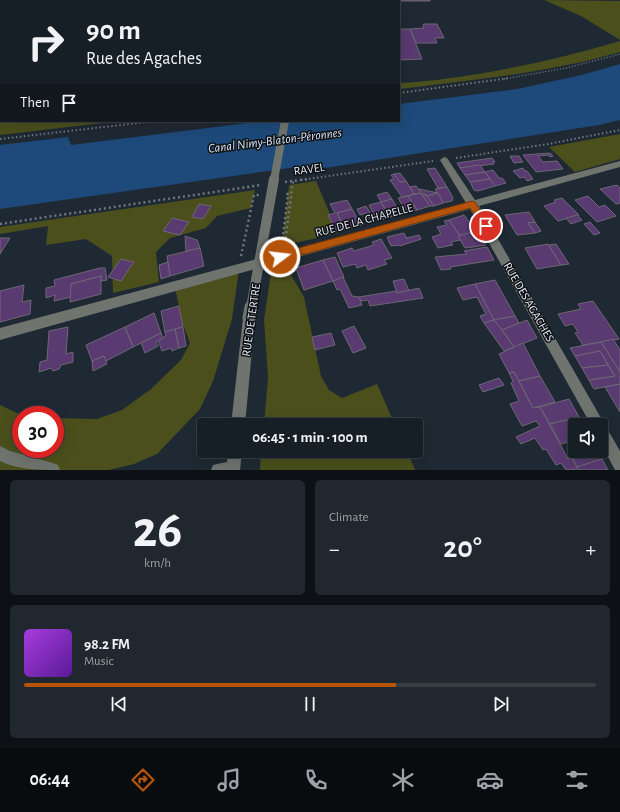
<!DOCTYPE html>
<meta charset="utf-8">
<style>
body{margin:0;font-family:"Alegreya Sans",sans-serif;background:#20272e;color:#f1f3f6;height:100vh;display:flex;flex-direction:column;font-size:15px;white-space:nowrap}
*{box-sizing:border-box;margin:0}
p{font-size:13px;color:#9ea2a7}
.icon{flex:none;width:22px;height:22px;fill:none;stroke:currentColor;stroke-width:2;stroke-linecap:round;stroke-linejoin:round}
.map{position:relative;height:470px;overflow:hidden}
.sheet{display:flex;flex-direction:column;gap:10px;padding:10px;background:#0d1115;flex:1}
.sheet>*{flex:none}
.top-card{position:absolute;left:0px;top:0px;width:400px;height:122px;box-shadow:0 4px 16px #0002,0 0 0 1px #363d43;background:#171f26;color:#f1f3f6;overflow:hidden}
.buttons{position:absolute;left:568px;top:418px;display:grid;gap:8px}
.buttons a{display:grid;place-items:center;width:40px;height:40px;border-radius:4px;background:#171f26;box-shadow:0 4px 16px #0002,0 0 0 1px #363d43;font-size:20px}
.speed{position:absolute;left:12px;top:406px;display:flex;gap:8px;font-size:20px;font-weight:700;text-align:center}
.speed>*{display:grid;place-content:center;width:52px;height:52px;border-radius:50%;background:#171f26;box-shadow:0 4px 16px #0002,0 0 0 1px #363d43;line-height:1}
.speed .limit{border:6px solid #d22;background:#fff;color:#111}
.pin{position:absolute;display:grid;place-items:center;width:34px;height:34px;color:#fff;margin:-17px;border:2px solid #fff;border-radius:50%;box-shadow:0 1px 4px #0007}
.me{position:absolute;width:44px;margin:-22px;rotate:75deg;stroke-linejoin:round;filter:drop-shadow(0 0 3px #0008)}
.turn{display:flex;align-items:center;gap:14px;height:84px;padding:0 20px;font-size:18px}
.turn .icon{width:52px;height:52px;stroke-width:2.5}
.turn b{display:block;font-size:28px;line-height:34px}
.then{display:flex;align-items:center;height:38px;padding:0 20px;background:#0003;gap:8px;font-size:15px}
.big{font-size:30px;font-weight:700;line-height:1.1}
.sheet .tile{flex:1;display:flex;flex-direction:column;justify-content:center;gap:6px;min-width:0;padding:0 14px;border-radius:6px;background:#20272e}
.sheet .dial{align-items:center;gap:0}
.dial b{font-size:52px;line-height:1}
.song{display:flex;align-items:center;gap:12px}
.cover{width:48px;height:48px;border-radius:6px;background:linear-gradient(135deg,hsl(280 70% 55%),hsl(270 70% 35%))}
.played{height:4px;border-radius:2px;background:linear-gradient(90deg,#b45309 65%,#363d43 65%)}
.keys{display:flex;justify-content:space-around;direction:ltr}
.heat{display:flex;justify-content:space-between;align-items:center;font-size:22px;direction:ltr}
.sheet .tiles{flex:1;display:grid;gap:10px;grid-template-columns:1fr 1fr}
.tile:last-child{grid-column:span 2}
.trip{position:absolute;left:197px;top:418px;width:226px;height:40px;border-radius:4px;background:#171f26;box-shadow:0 4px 16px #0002,0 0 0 1px #363d43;font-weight:700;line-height:40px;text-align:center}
.dock{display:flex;height:64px;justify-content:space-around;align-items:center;background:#090c0f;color:#9ea2a7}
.dock .icon{width:28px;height:28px}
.dock .selected{color:#b45309}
.dock b{font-size:18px;color:#f1f3f6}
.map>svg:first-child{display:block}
</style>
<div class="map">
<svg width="620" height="470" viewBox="0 0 620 470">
<rect width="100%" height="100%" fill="#1f2933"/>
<g fill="#4a4f1c">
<polygon points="544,0 620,1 620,40 581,16"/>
<path d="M 620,41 L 620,52 C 548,73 473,80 399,89 L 399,83 C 426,82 451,78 478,74 C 526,66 573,55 620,41 Z"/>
<polygon points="0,110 1,121 120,121 0,135"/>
<polygon points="620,134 620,159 575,172 549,147"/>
<polygon points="316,181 338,233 282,246 289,185"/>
<polygon points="255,190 251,208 217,216 206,228 170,238 156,252 159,282 113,293 112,256 86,239 46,245 48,226 0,234 0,227"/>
<polygon points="239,269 232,319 213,381 200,409 157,454 134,464 109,470 0,470 0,405 21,415 21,449 55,449 55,418 97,419 122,410 151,389 181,360 190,343 182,322 175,287"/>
<polygon points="288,270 304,297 321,376 329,390 342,398 377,384 395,425 264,425 268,377 264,320 271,273"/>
<polygon points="261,451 407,451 415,470 260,470"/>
</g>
<polygon fill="#1d4a7a" points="620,64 620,120 599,125 325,168 317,164 0,209 0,145 68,137 71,145 263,121 399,121 399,104 517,89 582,75"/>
<g fill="#593a71" stroke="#6e6775">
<polygon points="400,0 430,0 430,1 401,1"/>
<polygon points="424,24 437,24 444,38 435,38 437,43 416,43 410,29 424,28 423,25"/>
<polygon points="399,29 410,29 422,59 399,60"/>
<polygon points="550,153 553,156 550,157 548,155 538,156 543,162 557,161 563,169 536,172 523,155"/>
<polygon points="510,156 519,156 523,162 514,163"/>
<polygon points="492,158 495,162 493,162 494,164 460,168 457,163"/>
<polygon points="480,165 485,172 465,175 460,168"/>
<polygon points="435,168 447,187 438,188 427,169"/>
<polygon points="523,168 525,171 527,171 533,179 527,181 524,177 520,178 513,171"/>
<polygon points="493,170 499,178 502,178 506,183 495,186 485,172"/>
<polygon points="485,172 490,179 470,182 465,175"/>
<polygon points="400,173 406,181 400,182 394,174"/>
<polygon points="394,174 400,182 406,181 414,194 402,197 390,180 394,179 391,175"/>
<polygon points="490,179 495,186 478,191 474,190 470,182"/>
<polygon points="617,185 620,188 620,203 616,204 600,189"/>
<polygon points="416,186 421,193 414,194 410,187"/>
<polygon points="447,187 453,198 452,201 443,203 435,189"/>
<polygon points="419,189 438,193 427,196"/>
<polygon points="387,192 392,199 381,202 377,195"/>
<polygon points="421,193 430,206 417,210 408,196"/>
<polygon points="421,193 427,196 434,206 430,206"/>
<polygon points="438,193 443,203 434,206 427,196"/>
<polygon points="408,196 417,210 407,213 398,198"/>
<polygon points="588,196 599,207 605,205 616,216 597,222 575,200"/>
<polygon points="562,198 579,215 558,221 544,206 556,202 554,200"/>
<polygon points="392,199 401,214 390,217 381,202"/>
<polygon points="347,200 352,209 337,213 345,229 336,231 328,215 335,213 330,204"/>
<polygon points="381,202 390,217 377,221 369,205"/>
<polygon points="199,204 211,206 203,219 192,217"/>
<polygon points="366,206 373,217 369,218 366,213 360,215 357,209"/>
<polygon points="352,209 361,225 345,229 337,213"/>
<polygon points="529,212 535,222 528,223 535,233 517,235 505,215"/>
<polygon points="464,215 476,231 460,236 449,220"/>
<polygon points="577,215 582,220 571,224 566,218"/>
<polygon points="172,218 189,222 180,235 163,231"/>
<polygon points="449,220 460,236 458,236 460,240 451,242 453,245 438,248 432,237 441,234 437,227 447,225 444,221"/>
<polygon points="535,222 541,231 535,233 528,223"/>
<polygon points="590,222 600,233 594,235 584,224"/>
<polygon points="476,231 478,231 486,245 465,248 458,236"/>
<polygon points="404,233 407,239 407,238 419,235 421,239 400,246 399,245 391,246 387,237"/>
<polygon points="185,236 197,240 200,248 186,251"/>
<polygon points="0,238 10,238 0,254"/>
<polygon points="381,239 392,258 384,260 387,264 368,270 366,265 357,268 355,264 343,267 337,253 352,248 354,251 374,245 372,242"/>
<polygon points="548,244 561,265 537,269 525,248"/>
<polygon points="556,244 569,264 561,265 549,245"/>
<polygon points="487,247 494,260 450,267 451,269 441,270 435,257 467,254 464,251"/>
<polygon points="200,248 204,266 170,276 167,256"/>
<polygon points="335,257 344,277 333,281 323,260"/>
<polygon points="121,259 134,262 121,281 108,277"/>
<polygon points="323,260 333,281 304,290 296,268"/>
<polygon points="168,262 170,276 161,279 159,265"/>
<polygon points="100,268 105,268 107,280 101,281 101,276 71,284 71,297 54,301 55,295 46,298 46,288 55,286 54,280"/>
<polygon points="101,276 101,294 70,302 71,284"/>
<polygon points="343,277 352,296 359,297 362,305 349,308 340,289 337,290 333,281"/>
<polygon points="404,279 409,291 397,293 393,281"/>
<polygon points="495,280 515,316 494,320 475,284"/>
<polygon points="475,284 494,320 484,323 480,316 486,314 477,297 463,300 457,288"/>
<polygon points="24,285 22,302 31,300 30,314 0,322 0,291"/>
<polygon points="419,288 423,298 370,306 368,300 361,301 359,297 396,291 397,293"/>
<polygon points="593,301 619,339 583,345 575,333 578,332 573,324 565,326 558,314 581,309 578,304"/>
<polygon points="179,306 183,327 165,332 161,311"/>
<polygon points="154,313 161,333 133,347 125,327"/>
<polygon points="515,316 519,323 502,330 494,320"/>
<polygon points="494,320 502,330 514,347 504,351 484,323"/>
<polygon points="527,320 537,338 514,347 502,330"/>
<polygon points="354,326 366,348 353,353 342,331"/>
<polygon points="68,327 66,354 73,352 73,362 61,365 59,369 53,371 51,368 39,372 40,362 47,360 49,331"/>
<polygon points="125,327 133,347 106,361 104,356 92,361 86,345"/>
<polygon points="183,327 186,346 179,348 175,329"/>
<polygon points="175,329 179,348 172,351 171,348 162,351 158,340 166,336 165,332"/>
<polygon points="161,333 163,338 156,342 158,346 145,353 141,343"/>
<polygon points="331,333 335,345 315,350 312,337"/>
<polygon points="613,339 620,350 620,372 601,342"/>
<polygon points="601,342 620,372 620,384 594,389 589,380 615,376 600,351 575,356 570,348"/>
<polygon points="523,343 540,376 519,381 514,372 509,373 499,354"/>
<polygon points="600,351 608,365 582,368 575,356"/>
<polygon points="104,356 107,364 93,371 92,361"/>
<polygon points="608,365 615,376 589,380 582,368"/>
<polygon points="514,372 533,408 540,407 568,459 572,458 578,469 566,470 561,463 556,465 546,449 543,450 535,438 521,444 516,437 540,426 536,421 522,426 510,404 519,401 511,383 513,381 509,373"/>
<polygon points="540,376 555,402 533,408 519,381"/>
<polygon points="499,378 504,385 483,392 479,385"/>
<polygon points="620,384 620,412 605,387"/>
<polygon points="569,399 579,417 550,424 540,407"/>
<polygon points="579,417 583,425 575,425 575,440 561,444 550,424"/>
<polygon points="575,445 575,451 596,451 602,459 577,467 567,448"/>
<polygon points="602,459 608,470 579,470 577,467"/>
</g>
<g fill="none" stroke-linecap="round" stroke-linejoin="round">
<polyline stroke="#6f7780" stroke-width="1.5" stroke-dasharray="1 2" stroke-linecap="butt" points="504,79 566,68 620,54"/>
<g stroke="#6f7780" stroke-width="2" stroke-dasharray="1.5 2.5" stroke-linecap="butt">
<polyline points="399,93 510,78"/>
<polyline points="0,139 156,121"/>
<polyline points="456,158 548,144 620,130"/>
<polyline points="301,180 433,161"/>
</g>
<g stroke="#6f7780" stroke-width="2.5" stroke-dasharray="2 3" stroke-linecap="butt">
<polyline points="285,182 308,179"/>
<polyline points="0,224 261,185"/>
<polyline points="285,243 293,181"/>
<polyline points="282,244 288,194 284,194"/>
<polyline points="241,256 254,195 259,195"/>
</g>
<g fill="#70746f" fill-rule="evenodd">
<rect x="31" y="0" width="6" height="1"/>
<polygon points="297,0 304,0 296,1"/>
<rect x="314" y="0" width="6" height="1"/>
<polygon points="0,64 1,64 0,70"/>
<rect x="0" y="116" width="1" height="4"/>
<polygon points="444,157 447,158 475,200 620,161 620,167 479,206 620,451 620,470 615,470 601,444 601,425 591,425 470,209 0,340 0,328 466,203 440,160"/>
<polygon points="249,313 253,314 255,318 245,425 231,425 243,318 245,314"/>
<path d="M 0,446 L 10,451 L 53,463 L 58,465 L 60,470 C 39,470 19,470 0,461 Z"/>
<polygon points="228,451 242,451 240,470 211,470 213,465 227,462"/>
</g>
<polyline stroke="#70746f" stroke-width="8" points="274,180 285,121"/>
<polyline stroke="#70746f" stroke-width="10" points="251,308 274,179"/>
<polyline stroke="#70746f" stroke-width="13" points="249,318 251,307"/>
</g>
<polygon fill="#b45309" stroke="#753606" points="472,201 475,202 489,224 490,226 489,228 483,228 470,208 280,261 276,260 275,257 276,254 280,253"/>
<g text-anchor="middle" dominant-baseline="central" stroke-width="3" stroke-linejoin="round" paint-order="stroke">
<g font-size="12" fill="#e4ebf2" stroke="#0d1116">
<text transform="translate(309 169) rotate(-8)">RAVEL</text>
<text transform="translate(364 220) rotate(-15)">RUE DE LA CHAPELLE</text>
<text transform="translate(529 302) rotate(60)">RUE DES AGACHES</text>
<text transform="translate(251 320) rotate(-82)">RUE DE TERTRE</text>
</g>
<g font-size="13" font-style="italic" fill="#d7e4f4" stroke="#0d1116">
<text transform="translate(275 141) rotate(-7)">Canal Nimy-Blaton-Péronnes</text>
</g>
</g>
</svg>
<div class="buttons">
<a><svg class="icon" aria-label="sound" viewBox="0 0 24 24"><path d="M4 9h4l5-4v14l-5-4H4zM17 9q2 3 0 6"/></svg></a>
</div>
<div class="speed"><div class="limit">30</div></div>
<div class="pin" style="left:486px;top:226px;background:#d93025"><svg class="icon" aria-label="arrive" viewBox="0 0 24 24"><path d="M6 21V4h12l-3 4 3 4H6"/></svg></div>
<svg class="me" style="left:280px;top:257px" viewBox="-20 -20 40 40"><circle r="17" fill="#b45309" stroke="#fff" stroke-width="3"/><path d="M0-11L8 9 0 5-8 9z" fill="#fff"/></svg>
<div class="trip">06:45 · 1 min · 100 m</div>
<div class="top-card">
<div class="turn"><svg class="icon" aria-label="right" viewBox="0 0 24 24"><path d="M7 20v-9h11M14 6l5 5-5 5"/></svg><div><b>90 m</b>Rue des Agaches</div></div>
<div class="then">Then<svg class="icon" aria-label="arrive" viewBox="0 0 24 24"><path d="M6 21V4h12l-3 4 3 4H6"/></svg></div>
</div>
</div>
<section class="sheet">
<div class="tiles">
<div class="tile dial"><b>26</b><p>km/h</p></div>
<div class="tile"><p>Climate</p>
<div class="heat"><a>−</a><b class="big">20°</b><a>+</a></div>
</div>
<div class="tile">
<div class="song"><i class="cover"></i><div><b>98.2 FM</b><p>Music</p></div></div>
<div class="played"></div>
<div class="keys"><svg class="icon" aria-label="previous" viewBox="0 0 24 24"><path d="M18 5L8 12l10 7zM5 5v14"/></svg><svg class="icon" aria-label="pause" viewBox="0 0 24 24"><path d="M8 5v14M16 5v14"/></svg><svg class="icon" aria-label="next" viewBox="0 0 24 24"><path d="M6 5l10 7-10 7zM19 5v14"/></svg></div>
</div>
</div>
</section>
<nav class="dock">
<b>06:44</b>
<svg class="icon selected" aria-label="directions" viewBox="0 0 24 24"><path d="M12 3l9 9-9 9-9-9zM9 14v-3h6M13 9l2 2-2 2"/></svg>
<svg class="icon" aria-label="music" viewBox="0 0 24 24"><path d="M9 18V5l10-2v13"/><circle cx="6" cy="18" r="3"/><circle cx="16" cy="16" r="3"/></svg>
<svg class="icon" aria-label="phone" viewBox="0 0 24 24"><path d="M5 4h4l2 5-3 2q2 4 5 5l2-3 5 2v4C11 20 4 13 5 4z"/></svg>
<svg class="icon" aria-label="climate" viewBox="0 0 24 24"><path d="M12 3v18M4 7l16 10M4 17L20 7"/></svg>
<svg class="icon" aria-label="car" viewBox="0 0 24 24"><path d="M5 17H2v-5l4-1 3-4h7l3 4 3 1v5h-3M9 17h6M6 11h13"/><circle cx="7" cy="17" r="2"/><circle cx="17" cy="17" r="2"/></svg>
<svg class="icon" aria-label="filters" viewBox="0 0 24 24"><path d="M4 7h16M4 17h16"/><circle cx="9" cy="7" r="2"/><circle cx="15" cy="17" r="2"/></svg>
</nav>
